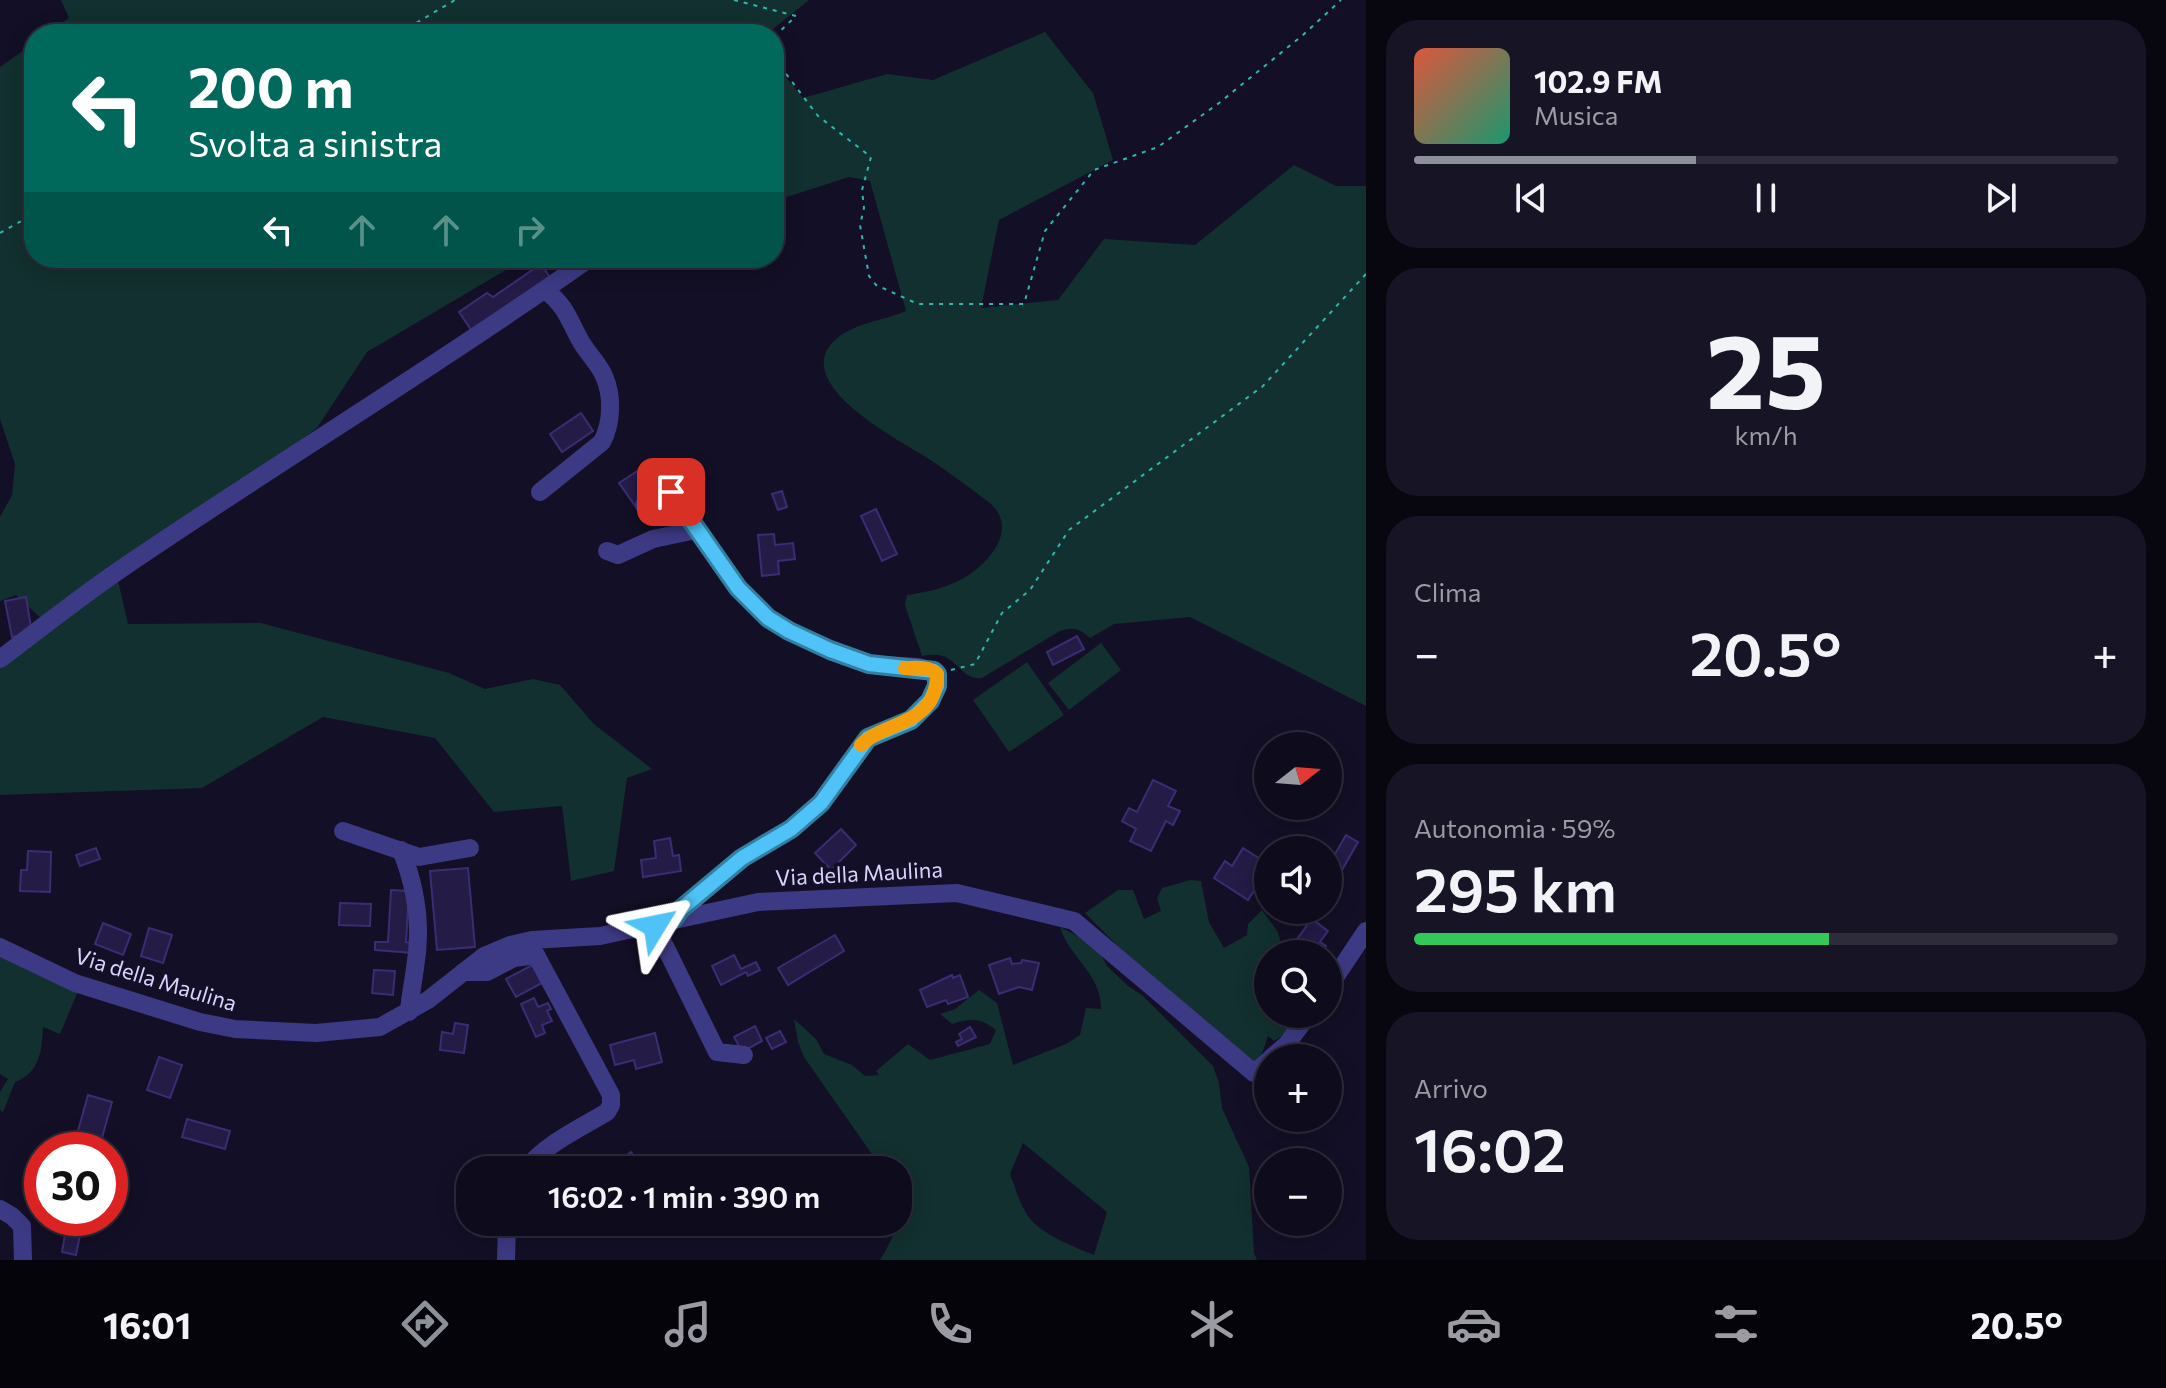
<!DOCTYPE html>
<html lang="it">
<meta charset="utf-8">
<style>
body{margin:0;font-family:Commissioner,sans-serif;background:#171425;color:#f1f3f6;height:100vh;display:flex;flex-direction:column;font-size:30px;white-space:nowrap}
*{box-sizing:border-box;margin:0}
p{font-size:26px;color:#9b9ba3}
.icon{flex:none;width:44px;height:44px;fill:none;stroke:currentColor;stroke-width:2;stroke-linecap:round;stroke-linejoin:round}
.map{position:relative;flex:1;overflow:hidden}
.side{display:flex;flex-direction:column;gap:20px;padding:20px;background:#08060f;width:800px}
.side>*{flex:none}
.hud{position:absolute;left:24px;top:24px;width:760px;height:244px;border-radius:32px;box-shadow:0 4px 20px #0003,0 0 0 2px #2e2b3b;background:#00695c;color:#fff;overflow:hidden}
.needle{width:52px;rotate:73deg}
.controls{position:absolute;left:1254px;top:732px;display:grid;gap:16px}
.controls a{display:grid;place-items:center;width:88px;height:88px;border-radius:50%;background:#0e0b1c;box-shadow:0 4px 20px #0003,0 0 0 2px #2e2b3b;font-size:40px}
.speed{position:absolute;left:24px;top:1132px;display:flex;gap:16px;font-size:40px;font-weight:700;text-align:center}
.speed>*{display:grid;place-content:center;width:104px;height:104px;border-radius:50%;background:#0e0b1c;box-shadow:0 4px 20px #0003,0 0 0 2px #2e2b3b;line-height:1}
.speed .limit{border:12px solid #d22;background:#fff;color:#111}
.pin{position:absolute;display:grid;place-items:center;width:68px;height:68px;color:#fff;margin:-34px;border-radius:16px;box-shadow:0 4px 12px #0006}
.me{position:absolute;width:88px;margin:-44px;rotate:55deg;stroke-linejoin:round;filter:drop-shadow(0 0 6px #0008)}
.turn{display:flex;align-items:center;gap:28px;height:168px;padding:0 32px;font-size:36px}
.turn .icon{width:104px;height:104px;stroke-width:2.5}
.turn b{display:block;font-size:56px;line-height:68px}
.lanes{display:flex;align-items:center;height:76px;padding:0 32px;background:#0003;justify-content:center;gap:40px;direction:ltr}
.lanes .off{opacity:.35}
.big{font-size:60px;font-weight:600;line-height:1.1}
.side .widget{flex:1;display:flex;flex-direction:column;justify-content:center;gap:12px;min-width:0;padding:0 28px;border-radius:32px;background:#171425}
.side .dial{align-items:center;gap:0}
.dial b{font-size:104px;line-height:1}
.song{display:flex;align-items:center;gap:24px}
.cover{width:96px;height:96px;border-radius:12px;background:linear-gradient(135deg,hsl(10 70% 55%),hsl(160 70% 35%))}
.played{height:8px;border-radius:4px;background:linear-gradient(90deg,#8c9099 40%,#2e2b3b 40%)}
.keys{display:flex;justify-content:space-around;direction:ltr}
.heat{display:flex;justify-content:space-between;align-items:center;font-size:44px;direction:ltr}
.charge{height:12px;border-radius:6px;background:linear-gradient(90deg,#34c759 59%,#2e2b3b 0)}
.trip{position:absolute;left:456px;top:1156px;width:456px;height:80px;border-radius:32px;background:#0e0b1c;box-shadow:0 4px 20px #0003,0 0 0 2px #2e2b3b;font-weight:600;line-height:80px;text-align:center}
.dock{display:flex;height:128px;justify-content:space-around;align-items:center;background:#06040b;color:#9b9ba3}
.dock .icon{width:56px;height:56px}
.dock .selected{color:#8c9099}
.dock b{font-size:36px;color:#f1f3f6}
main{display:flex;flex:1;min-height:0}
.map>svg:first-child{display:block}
</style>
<main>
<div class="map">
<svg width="1366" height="1260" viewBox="0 0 1366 1260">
<rect width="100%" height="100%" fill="#130f26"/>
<g fill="#12302f" fill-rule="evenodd">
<polygon points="61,0 809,0 767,34 47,34 69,18"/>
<path d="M 1045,32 L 1093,93 L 1113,160 L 999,220 L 981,308 L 1058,300 L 1104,239 L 1195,245 L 1294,165 L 1336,186 L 1366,186 L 1366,706 L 1190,617 L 1114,624 L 1090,638 C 1079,628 1073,627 1060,631 L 982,678 C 963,680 959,662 943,656 C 936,654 929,655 922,656 L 905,605 L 907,595 C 923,593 941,589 956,582 C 983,570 1021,532 991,504 C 970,488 949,472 926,457 C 899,440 792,385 833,342 C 851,323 883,321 906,311 L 870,181 L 849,177 L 774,201 L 774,63 L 803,98 L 887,74 L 933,80 Z"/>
<polygon points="34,43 34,258 526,258 367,352 317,428 117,576 128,624 261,623 449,673 485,689 533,679 560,685 594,724 652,769 627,778 614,871 571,881 562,806 494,812 435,738 323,717 202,788 0,795 0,663 47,624 16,595 0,601 0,517 12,495 15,464 0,419 0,67"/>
<polygon points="1101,643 1121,670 1069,710 1048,683"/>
<polygon points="1027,662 1064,715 1009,752 973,700"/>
<polygon points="1190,880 1201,881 1209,922 1224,948 1247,935 1248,924 1262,910 1278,932 1284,954 1268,954 1268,1014 1292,1014 1288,1032 1274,1041 1268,1036 1260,1060 1249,1065 1228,1057 1085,913 1118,890 1133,890 1144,919 1161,911 1157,898 1162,888"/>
<path d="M 1060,927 L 1086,940 L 1099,951 L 1107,966 L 1128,986 L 1142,995 L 1213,1066 L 1219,1083 L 1222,1108 L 1249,1167 L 1254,1253 L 1257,1260 L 880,1260 C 892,1241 900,1221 903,1199 L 898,1192 L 898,1170 L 883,1170 L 804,1057 L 798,1042 L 794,1019 L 816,1039 L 824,1054 L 852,1065 L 865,1076 L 879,1075 L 876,1071 L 908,1044 L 930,1060 L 990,1044 L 996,1030 C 981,1018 970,1018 952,1024 L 940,1014 L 955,1009 L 979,990 L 997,1003 L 1013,1065 L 1066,1044 L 1080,1035 L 1086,1008 L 1101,1009 C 1102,975 1069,957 1060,927 ZM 1023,1143 L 1107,1212 L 1094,1255 C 1076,1248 1045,1235 1032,1221 C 1021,1209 1016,1189 1010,1174 Z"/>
<path d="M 0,952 L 79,989 L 60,1034 L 43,1027 C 42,1050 40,1073 15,1082 L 3,1112 L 0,1110 L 0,1092 L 8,1079 L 0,1074 Z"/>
</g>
<g fill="#241b47" stroke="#3b2d73" stroke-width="2">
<polygon points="541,264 551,279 474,334 459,312 487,293 493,297"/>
<polygon points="581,413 593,431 562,452 550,434"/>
<polygon points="639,470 646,481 650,478 659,491 636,507 619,483"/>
<polygon points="782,491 787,507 778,510 772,494"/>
<polygon points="876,509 897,554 882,561 861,516"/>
<polygon points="774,534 775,545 793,543 795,559 778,561 779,574 762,576 758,535"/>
<polygon points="26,597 32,633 12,637 5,601"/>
<polygon points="1077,636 1084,649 1053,665 1047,652"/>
<polygon points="1153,780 1176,791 1168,806 1180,811 1173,825 1166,821 1151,851 1130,841 1136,829 1122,821 1129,808 1137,812"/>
<polygon points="841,829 856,845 831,870 815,853"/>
<polygon points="1346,835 1358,842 1338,877 1328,872 1328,866"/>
<polygon points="670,838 673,856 679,855 681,871 643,877 641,860 656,858 654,841"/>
<polygon points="96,848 100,859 80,866 76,855"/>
<polygon points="1243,848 1265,862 1253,879 1259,883 1248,900 1214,878 1225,861 1232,866"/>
<polygon points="28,851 51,852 50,892 20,891 21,870 27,870"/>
<polygon points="468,868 475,947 437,950 430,871"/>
<polygon points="391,890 409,891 406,942 414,943 413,953 375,950 375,942 388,942"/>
<polygon points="340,903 371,904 370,926 339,925"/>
<polygon points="1314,916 1318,919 1316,922 1328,931 1320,942 1326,946 1320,954 1303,954 1292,946"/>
<polygon points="103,923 131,934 123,955 95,944"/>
<polygon points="149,928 172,935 163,963 141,956"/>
<polygon points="835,935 844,951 788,985 778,968"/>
<polygon points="734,955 741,969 756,962 760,970 748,976 746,972 721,985 712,966"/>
<polygon points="1010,958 1012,964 1021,963 1022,960 1039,963 1032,990 1019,987 999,994 989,965"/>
<polygon points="532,965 542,983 516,997 506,979"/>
<polygon points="374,970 395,971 393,995 372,993"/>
<polygon points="952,975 953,978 960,975 968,997 948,1004 946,1000 927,1007 920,990"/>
<polygon points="534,998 538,1007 548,1003 551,1009 547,1011 552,1021 542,1025 545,1033 536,1037 521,1004"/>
<polygon points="455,1023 468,1025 464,1053 440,1050 442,1032 453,1034"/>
<polygon points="755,1026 762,1041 742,1052 734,1037"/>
<polygon points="970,1027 976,1037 958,1046 956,1042 962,1039 959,1034"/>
<polygon points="780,1031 786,1042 772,1049 766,1038"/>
<polygon points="655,1033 662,1062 636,1069 634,1060 615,1065 610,1045"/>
<polygon points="159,1057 182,1065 170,1098 147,1090"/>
<polygon points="88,1095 112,1102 100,1145 76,1138"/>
<polygon points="187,1119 230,1131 225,1149 182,1137"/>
<polygon points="631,1152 641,1165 636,1170 609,1170"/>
<polygon points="54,1218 78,1218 82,1225 76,1255 62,1252 65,1234"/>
</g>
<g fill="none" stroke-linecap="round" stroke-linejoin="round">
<g stroke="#2fb8b0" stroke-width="2" stroke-dasharray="4 6" stroke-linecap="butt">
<polyline points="734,0 796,16 774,37"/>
<polyline points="389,34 411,26 455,0"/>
<polyline points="774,58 818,116 871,157 862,190 864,208 860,225 869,276 876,285 918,304 1024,304 1045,231 1094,170 1158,147 1219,103 1303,35 1341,0"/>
<polyline points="0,233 34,214"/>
<polyline points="951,670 975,664 1002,613 1030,590 1069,530 1263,386 1366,274"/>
</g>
<g stroke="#3d3a85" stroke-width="18">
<path d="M 540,492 L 602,442 C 612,423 613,396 604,376 C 599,364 587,353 580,340 C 568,318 566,306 545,290"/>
<polyline points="644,505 659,495 671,492 738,588 768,618 789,631 830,650 869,664 918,667 934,671 937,674 937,686 930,701 911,720 868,738 821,803 791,829 742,858 681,909 674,919"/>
<polyline points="607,551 618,555 653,539 696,530"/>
<path d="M 0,659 C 40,629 80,597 121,569 C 275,464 434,368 586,261"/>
<polyline points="343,831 419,857 470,848"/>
<path d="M 401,850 C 416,887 422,928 415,968 C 413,984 410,996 409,1012"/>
<polyline points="655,926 717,1052 744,1055"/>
<polyline points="0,947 75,983 200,1022 235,1029 316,1033 380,1027 428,1000 484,956 510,945 532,940 600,936 758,902 957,893 1074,921 1254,1073 1268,1061"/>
<path d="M 463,972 L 487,972 L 514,958 L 536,955 L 611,1095 L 611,1105 L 607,1112 C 579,1129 545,1144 525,1170"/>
<polyline points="1328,988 1366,931"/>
<polyline points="1271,1058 1287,1044 1309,1014"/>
<polyline points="0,1209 12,1216 22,1226 23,1260"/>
<polyline points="506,1260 507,1222"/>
</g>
</g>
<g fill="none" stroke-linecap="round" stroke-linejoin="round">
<g stroke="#337fa1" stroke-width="20">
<polyline id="route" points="655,926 674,919 681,909 742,858 791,829 821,803 868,738 911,720 930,701 937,686 937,674 934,671 869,664 830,650 789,631 768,618 738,588 671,492"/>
</g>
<use href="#route" stroke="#4fc3f7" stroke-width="14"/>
<path stroke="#f59e0b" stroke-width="14" d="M 861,745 C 884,721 937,726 937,674 C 929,666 915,668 905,668"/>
</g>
<g text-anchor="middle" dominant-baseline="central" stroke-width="8" stroke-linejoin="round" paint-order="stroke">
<g font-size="22" fill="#d9d4ff" stroke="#130f26">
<text transform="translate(859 873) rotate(-3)">Via della Maulina</text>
<text transform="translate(156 979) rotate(17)">Via della Maulina</text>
</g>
</g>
</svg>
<div class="controls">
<a><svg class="needle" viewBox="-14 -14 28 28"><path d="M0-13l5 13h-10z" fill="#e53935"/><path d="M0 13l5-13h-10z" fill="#9b9ba3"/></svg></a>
<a><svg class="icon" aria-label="sound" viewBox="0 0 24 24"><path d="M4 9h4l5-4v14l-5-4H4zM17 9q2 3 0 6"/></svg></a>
<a><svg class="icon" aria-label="search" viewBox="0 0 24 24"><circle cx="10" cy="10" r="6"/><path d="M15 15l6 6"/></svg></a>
<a>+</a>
<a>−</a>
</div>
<div class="speed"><div class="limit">30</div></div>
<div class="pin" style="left:671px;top:492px;background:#d93025"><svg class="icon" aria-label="arrive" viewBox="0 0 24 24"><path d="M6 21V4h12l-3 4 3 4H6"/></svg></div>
<svg class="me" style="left:655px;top:926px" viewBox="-20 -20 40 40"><path d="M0-17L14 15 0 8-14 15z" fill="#4fc3f7" stroke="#fff" stroke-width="4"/></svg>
<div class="trip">16:02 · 1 min · 390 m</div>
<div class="hud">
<div class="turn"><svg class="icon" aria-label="left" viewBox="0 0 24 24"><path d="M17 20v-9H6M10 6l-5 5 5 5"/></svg><div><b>200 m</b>Svolta a sinistra</div></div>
<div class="lanes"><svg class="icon" aria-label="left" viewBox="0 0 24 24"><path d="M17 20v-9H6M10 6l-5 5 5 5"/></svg><svg class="icon off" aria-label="ahead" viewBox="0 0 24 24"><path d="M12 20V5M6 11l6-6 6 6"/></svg><svg class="icon off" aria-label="ahead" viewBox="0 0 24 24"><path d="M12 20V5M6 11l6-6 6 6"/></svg><svg class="icon off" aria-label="right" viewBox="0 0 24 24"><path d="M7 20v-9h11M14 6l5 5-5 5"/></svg></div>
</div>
</div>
<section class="side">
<div class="widget">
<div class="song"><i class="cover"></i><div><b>102.9 FM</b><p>Musica</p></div></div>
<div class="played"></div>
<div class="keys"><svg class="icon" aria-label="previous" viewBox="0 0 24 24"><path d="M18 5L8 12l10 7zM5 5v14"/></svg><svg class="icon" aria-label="pause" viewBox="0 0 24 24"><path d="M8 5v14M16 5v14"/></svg><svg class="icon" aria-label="next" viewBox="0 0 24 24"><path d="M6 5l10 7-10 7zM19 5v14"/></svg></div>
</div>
<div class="widget dial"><b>25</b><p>km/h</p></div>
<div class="widget"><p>Clima</p>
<div class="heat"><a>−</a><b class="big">20.5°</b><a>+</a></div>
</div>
<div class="widget"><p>Autonomia · 59%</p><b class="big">295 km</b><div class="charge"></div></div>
<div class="widget"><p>Arrivo</p><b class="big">16:02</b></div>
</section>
</main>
<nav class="dock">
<b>16:01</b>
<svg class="icon selected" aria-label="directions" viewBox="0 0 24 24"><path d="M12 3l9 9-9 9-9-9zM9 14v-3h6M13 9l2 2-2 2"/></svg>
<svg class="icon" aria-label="music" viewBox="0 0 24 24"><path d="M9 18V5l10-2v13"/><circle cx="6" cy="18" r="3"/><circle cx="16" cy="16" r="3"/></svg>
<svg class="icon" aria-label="phone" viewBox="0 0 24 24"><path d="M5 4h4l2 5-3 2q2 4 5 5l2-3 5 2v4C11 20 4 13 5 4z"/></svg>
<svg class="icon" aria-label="climate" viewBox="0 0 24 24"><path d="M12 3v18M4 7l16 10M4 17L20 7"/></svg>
<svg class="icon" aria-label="car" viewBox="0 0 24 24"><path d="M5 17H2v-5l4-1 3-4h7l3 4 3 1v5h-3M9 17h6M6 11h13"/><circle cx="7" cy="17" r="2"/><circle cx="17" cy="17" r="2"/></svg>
<svg class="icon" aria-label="filters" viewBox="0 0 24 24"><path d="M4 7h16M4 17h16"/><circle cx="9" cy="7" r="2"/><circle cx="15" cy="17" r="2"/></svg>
<b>20.5°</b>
</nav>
